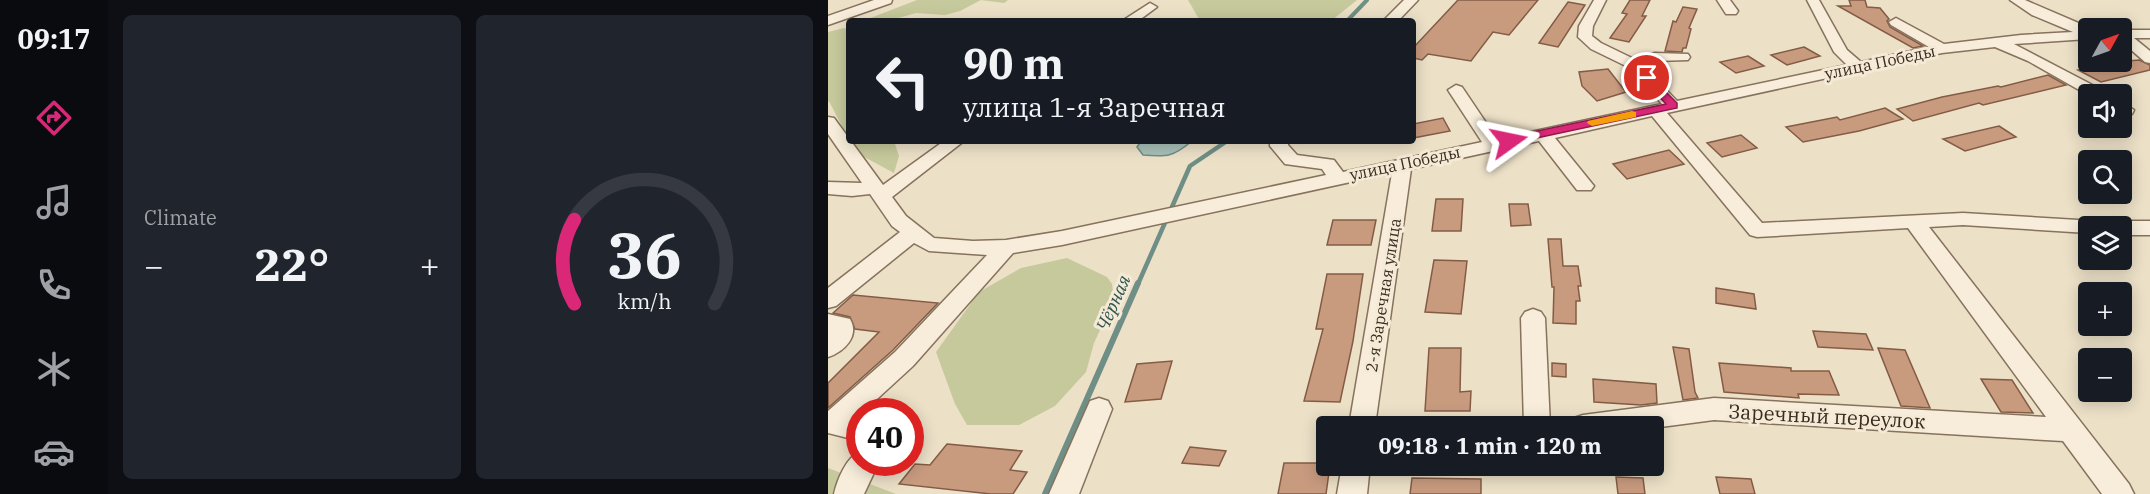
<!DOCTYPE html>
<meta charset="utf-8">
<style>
body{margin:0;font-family:"IBM Plex Serif",serif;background:#20242c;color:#f1f3f6;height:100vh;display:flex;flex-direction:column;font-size:22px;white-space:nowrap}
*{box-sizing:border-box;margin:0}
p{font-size:20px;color:#9ea1a6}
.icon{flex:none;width:33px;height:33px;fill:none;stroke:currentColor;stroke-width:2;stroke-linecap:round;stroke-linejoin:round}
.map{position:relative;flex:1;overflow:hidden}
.drawer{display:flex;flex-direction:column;gap:15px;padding:15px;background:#0d0f14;width:720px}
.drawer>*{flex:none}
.banner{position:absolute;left:18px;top:18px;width:570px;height:126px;border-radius:6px;box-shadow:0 3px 15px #0003;background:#171b24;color:#f1f3f6;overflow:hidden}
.needle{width:39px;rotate:50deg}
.buttons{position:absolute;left:1250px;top:18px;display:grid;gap:12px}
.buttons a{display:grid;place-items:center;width:54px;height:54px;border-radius:6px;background:#171b24;box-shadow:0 3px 15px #0003;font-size:30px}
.speed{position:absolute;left:18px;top:398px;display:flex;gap:12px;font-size:30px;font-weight:700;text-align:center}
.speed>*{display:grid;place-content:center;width:78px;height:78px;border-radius:50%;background:#171b24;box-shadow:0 3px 15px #0003;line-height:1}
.speed .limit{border:9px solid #d22;background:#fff;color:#111}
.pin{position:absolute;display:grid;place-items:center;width:51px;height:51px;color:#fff;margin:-26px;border:3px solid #fff;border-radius:50%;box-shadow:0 2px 6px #0007}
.me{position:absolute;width:66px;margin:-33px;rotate:78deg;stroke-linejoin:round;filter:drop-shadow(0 0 4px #0008)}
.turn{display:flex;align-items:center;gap:21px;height:126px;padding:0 18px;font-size:27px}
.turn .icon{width:78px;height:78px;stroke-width:2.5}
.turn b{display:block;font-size:42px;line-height:51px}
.big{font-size:45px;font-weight:700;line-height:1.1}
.drawer .card{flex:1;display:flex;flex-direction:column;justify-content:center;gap:9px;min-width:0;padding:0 21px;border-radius:9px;background:#20242c}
.drawer .dial{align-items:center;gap:0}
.dial svg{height:156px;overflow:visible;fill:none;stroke:#363941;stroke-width:7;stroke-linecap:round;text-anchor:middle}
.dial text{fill:#f1f3f6;stroke:none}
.heat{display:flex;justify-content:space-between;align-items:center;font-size:33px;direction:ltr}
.drawer .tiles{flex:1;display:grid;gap:15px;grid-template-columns:repeat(2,1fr)}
.trip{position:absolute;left:488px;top:416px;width:348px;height:60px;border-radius:6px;background:#171b24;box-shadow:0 3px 15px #0003;font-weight:700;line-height:60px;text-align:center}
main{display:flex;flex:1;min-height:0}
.tab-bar{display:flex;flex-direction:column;width:108px;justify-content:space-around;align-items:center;background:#090b0e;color:#9ea1a6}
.tab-bar .icon{width:42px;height:42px}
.tab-bar .current{color:#db2777}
.tab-bar b{font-size:27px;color:#f1f3f6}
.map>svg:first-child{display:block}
</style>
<main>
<nav class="tab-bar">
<b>09:17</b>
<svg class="icon current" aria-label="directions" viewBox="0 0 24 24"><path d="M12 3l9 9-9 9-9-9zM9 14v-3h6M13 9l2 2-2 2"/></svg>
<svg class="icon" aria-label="music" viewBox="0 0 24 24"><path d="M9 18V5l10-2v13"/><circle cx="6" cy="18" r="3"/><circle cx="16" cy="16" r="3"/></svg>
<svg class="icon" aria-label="phone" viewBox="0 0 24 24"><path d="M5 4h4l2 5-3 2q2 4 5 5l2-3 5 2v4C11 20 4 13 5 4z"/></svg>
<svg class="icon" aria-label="climate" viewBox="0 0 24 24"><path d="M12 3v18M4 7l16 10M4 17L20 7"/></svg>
<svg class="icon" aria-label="car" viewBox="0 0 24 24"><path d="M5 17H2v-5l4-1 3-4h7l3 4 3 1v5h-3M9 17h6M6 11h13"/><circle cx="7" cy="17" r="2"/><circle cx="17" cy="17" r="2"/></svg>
</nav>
<section class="drawer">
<div class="tiles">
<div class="card"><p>Climate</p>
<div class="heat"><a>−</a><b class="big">22°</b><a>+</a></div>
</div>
<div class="card dial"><svg viewBox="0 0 100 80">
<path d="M14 69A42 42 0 1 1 86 69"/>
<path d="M14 69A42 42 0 0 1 14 26" stroke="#db2777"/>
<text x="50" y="56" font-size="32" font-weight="700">36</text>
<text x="50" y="72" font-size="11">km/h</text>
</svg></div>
</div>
</section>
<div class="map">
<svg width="1322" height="494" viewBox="0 0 1322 494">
<rect width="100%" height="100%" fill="#ece0c7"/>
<g fill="#c6c99b">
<polygon points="89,0 180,0 176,3 153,0 132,11 117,15 88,13 60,21 40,21 40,19"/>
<polygon points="360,0 529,0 503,21 372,21"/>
<polygon points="16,28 21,30 21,141 66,141 71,156 66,173 27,152 2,103 0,101 0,32"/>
<polygon points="239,258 279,277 284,284 286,300 266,343 258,372 227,406 191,425 139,425 127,404 108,352 151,292 193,268"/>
<polygon points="0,468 68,494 0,494"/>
</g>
<path fill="#a8c0b8" stroke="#6f8e85" stroke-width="1.5" d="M 313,141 L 364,141 C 345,157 339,157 315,155 L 309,147 Z"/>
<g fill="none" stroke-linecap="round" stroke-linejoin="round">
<polyline stroke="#6f8e85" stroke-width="4" points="519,21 539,0"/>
<polyline stroke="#6f8e85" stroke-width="4.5" points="310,284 362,166 399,141"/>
<polyline stroke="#6f8e85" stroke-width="6" points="217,494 310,283"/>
</g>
<g fill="#c89b7f" stroke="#845c45" stroke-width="1.5">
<polygon points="630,0 710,0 681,35 665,32 643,61 600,54 594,60 585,58 585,48"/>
<polygon points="802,0 822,0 814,16 818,16 801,42 782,38 799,14 794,13"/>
<polygon points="1021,0 1037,0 1039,7 1052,8 1061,19 1059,21 1062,27 1095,46 1085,48 1010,6 1023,6"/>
<polygon points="740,2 757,5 730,47 711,43"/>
<polygon points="855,7 869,9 861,28 863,29 858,48 855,48 854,52 837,51 845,21 848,22"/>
<polygon points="976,47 992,56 959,65 943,55"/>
<polygon points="920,56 936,66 908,73 892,62"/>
<polygon points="1311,60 1322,65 1322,70 1273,82 1250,70 1288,62"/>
<polygon points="780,69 798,92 769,101 754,86 751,72"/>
<polygon points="1220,75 1238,85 1155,105 1151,103 1085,121 1069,109 1114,97 1170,86 1173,87"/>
<polygon points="1057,108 1075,119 1031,131 975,142 958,127 1009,117 1012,120"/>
<polygon points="615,118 622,131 585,138 585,124"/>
<polygon points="1171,126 1188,137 1137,151 1115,139"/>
<polygon points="913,135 929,148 894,157 879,143"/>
<polygon points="841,150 856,164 799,179 785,164"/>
<polygon points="608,199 635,199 633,231 604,231"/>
<polygon points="681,204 700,204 703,225 683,226"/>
<polygon points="505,220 548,220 543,245 499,245"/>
<polygon points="720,239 733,239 735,266 750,266 753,286 750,286 752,301 748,301 748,324 725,323 726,287 724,287"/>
<polygon points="606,260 639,261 633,314 597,312"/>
<polygon points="499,274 535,274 525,341 512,402 476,401 495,329 488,329"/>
<polygon points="888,288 926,294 928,309 888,303"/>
<polygon points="25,295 110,303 65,350 0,408 0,383 51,332 27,329 22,317 5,313"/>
<polygon points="985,331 1038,334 1045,350 990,347"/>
<polygon points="845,347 861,349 867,392 870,398 855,400"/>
<polygon points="601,348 633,348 632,392 643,391 642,411 597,411"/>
<polygon points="1050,348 1077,350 1102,408 1073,406"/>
<polygon points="344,361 333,399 297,402 309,364"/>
<polygon points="724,363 738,364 738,377 724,376"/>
<polygon points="891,363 963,368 963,371 1001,371 1011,395 970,394 971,398 896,392"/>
<polygon points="765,379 828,384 829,403 813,405 766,402"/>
<polygon points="1153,379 1184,380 1205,413 1173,412"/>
<polygon points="119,444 194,451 182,470 199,472 185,494 163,494 71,484 87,464 102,465"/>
<polygon points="362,447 398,451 391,466 354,463"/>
<polygon points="456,463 498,463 498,465 502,465 498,494 450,494"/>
<polygon points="788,477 815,478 817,494 790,494"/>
<polygon points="888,477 923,479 927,494 892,494"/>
<polygon points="584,478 653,479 653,494 582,494"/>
</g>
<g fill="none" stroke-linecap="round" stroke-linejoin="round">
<g stroke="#86725d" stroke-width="3">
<g id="minor">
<polygon points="46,0 64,0 63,3 0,25 0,16"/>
<polygon points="576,0 590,0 570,21 555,21"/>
<polygon points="766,0 778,0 765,26 764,36 773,43 806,59 827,53 860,54 862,57 860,60 828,61 815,66 849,101 1019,65 1006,52 979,0 991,0 1019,50 1033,62 1101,47 1063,25 1061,22 1068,18 1116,44 1193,35 1245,32 1204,15 1182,0 1197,0 1262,28 1260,39 1186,44 1276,91 1278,94 1260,95 1200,61 1167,47 1114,53 839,113 934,223 1135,213 1267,221 1270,226 1260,226 1260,233 1135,225 1101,227 1301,484 1306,494 1274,494 1235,441 886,420 825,428 825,426 742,426 746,418 755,415 886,398 1218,417 1080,228 929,237 922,235 824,116 727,138 766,186 763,190 749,190 711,141 583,169 547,426 521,426 564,173 234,245 185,253 85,366 36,411 32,411 29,418 32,418 32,441 0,433 0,411 67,352 159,255 101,251 86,243 8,306 0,308 0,288 72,232 64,226 42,194 24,196 0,194 0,182 34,183 0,134 0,117 6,118 55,185 116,141 136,141 64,197 78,216 106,238 145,241 178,240 234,231 498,175 494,169 457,164 442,146 442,141 460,141 460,145 469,155 506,160 515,172 654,142 620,90 628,85 634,87 669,139 834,104 800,67 763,49 750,37 751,26"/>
<polygon points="889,0 902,0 910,11 908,14 898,14"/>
<polygon points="322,3 329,7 310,21 294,21"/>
<polygon points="1293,30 1322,30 1322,38 1306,38 1322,51 1322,63 1317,62 1293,41"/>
<polygon points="1293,102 1306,110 1304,114 1293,114"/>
<polygon points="1293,221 1322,221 1322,235 1293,235 1293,226 1284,226"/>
<polygon points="705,309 713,312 717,318 722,426 696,426 693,318 697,312"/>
<path d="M 0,314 L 22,319 C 32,336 16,352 0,357 Z"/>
<polygon points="271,398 280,401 284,409 251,494 221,494 262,401"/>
<path d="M 32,452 L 32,462 L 51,462 L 36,494 L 6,494 C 9,481 18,457 32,452 Z"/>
<polygon points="514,465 542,465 539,494 509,494"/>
</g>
</g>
<use href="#minor" fill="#f7edda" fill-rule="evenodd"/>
</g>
<polygon fill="#db2777" stroke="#8e194d" stroke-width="1.5" points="815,76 822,76 849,103 849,108 681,144 675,141 681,137 838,104 815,80"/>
<polygon fill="#f59e0b" points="804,111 808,112 808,117 764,126 759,123 760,121"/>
<g text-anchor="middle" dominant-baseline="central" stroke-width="6" stroke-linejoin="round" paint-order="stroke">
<g font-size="16" fill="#382b20" stroke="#f4ead6">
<text transform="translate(1052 62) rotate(-12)">улица Победы</text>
<text transform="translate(577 163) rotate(-12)">улица Победы</text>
<text transform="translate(555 295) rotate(-81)">2-я Заречная улица</text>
</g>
<g font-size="18" font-style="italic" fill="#305653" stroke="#f4ead6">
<text transform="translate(285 303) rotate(-66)">Чёрная</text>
</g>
<g font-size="20" fill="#382b20" stroke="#f4ead6">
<text transform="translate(999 416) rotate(3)">Заречный переулок</text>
</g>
</g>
</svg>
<div class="buttons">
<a><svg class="needle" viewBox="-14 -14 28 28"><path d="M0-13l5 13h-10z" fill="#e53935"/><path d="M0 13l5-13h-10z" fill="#9ea1a6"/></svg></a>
<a><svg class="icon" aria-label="sound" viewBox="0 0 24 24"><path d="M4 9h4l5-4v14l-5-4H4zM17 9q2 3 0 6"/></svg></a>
<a><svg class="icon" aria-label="search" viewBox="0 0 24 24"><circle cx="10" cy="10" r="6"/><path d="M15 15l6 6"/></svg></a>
<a><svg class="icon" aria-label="layers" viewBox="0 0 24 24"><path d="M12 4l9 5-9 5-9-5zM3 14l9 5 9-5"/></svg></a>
<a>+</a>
<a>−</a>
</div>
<div class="speed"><div class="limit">40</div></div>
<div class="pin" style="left:819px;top:78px;background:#d93025"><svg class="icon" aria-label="arrive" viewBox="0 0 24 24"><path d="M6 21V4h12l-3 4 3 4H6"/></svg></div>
<svg class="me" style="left:681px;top:141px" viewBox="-20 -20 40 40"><path d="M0-17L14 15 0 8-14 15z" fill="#db2777" stroke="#fff" stroke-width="4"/></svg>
<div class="trip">09:18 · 1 min · 120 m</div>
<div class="banner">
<div class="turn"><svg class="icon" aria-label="left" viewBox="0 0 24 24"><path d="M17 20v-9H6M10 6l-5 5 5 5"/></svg><div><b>90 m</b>улица 1-я Заречная</div></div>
</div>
</div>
</main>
